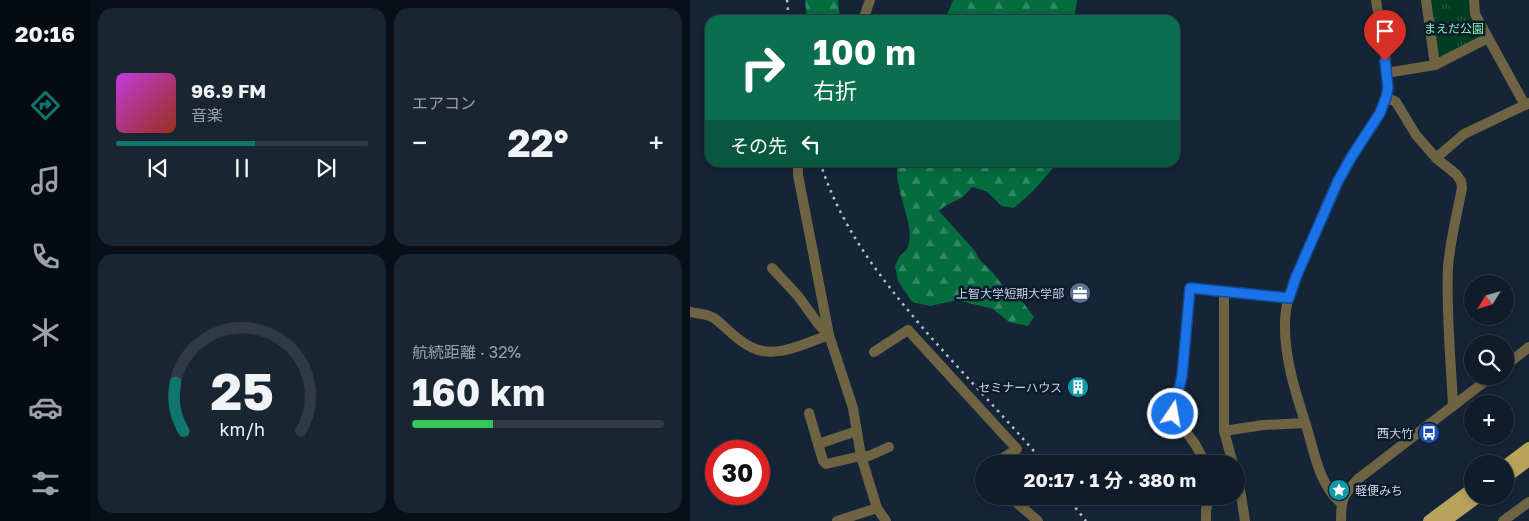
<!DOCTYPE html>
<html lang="ja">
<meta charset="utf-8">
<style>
body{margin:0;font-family:"Golos Text","Noto Sans JP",sans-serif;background:#192531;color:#f1f3f6;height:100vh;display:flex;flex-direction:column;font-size:19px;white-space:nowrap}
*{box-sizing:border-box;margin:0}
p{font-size:16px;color:#9ca1a8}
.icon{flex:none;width:28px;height:28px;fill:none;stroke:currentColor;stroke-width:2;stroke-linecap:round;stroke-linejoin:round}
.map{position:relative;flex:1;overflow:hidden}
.panel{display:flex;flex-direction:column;gap:8px;padding:8px;background:#090f17;width:600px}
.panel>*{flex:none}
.guide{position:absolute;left:15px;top:15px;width:475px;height:152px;border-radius:15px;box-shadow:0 2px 8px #0003,0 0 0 1px #303a46;background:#0b6e4f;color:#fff;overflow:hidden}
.needle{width:32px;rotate:233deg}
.controls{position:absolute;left:774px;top:275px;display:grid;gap:10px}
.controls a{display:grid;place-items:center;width:50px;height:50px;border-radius:50%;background:#101c29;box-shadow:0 2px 8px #0003,0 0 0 1px #303a46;font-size:25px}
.speed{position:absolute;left:15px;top:440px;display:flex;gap:10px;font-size:25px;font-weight:700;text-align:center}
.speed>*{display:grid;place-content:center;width:65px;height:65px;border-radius:50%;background:#101c29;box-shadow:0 2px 8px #0003,0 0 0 1px #303a46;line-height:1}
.speed .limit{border:8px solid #d22;background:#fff;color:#111}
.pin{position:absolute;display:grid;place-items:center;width:42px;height:42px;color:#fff;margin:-51px -21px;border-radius:50% 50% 50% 0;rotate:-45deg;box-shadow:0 0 5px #0007}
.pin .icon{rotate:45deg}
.me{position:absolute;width:55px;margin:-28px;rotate:12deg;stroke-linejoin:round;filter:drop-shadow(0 0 4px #0008)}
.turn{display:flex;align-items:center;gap:18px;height:105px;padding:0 25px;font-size:22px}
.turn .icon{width:65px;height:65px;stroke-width:2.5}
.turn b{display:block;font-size:35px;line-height:42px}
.then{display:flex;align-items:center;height:48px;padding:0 25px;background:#0003;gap:10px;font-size:19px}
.big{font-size:38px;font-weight:700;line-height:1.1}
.panel .card{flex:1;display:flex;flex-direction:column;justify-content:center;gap:8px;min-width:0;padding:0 18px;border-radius:15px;background:#192531}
.panel .dial{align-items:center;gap:0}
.dial svg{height:130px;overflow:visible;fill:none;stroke:#303a46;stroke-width:7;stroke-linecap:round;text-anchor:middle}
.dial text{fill:#f1f3f6;stroke:none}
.song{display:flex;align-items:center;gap:15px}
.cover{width:60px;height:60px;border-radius:8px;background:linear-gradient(135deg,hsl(290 70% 55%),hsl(10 70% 35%))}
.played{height:5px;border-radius:2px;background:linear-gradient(90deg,#0f766e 55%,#303a46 55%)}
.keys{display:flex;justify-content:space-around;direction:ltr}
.heat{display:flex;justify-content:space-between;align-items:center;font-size:28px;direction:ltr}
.charge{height:8px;border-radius:4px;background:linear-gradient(90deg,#34c759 32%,#303a46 0)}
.panel .tiles{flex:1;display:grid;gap:8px;grid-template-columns:repeat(2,1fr)}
.trip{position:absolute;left:285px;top:455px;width:270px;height:50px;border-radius:25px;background:#101c29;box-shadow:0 2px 8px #0003,0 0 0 1px #303a46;font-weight:700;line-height:50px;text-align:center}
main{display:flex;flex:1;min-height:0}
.dock{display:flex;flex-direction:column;width:90px;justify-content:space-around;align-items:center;background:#060b10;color:#9ca1a8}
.dock .icon{width:35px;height:35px}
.dock .active{color:#0f766e}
.dock b{font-size:22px;color:#f1f3f6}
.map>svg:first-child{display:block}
</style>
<main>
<nav class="dock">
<b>20:16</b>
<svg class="icon active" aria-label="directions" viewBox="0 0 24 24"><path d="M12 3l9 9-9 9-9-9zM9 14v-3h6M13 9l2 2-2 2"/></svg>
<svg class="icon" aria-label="music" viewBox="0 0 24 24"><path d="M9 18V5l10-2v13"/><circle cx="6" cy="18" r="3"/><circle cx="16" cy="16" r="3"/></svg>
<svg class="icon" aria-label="phone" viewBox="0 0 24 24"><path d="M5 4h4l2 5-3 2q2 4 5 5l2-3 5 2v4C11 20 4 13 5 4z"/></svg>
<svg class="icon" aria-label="climate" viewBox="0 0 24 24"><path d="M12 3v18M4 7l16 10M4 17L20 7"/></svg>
<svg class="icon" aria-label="car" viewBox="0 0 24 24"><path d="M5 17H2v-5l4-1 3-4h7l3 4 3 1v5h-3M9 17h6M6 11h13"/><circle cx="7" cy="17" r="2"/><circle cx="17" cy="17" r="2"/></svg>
<svg class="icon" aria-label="filters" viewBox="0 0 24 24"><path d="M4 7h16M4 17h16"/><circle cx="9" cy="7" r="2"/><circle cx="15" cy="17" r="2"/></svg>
</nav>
<section class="panel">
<div class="tiles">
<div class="card">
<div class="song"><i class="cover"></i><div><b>96.9 FM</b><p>音楽</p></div></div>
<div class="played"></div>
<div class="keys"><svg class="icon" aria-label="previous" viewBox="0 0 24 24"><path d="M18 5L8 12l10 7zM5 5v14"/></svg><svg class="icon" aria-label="pause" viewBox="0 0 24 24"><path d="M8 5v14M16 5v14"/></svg><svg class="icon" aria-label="next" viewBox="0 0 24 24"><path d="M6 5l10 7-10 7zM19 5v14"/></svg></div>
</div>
<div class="card"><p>エアコン</p>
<div class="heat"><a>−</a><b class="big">22°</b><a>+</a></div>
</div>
<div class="card dial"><svg viewBox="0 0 100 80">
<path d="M14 69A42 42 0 1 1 86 69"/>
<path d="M14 69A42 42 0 0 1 9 39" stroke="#0f766e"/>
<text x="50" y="56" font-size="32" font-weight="700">25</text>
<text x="50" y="72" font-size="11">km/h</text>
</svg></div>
<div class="card"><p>航続距離 · 32%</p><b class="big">160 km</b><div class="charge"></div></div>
</div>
</section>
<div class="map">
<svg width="839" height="521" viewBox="0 0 839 521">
<defs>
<pattern id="forest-firs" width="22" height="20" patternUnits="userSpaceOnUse" patternTransform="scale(1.25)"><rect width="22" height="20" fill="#046c3f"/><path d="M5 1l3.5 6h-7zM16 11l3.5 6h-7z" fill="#338764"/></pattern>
<pattern id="park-tufts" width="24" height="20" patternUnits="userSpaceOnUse" patternTransform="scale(1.25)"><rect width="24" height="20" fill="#003c21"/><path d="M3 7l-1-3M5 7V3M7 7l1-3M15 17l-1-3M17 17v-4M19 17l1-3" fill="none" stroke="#245741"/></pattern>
</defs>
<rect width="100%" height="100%" fill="#152537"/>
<g fill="url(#forest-firs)">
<polygon points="115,0 148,0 150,20 117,20"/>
<polygon points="263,0 387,0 384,20 255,20"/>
<path d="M 208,163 L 372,163 L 366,165 L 342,192 L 324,208 L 312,206 L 296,191 L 282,187 L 273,197 L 255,206 L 249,211 L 285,251 L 290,260 L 303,273 L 313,286 L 332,301 L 344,317 L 338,326 L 319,322 L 303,309 L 267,300 L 240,306 L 222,302 L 208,281 L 205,266 C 207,262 208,259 210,256 C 212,253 217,250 218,247 C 226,222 202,189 208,163 Z"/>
</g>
<polygon fill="url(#park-tufts)" points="740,0 781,0 792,34 791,38 751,60 747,57"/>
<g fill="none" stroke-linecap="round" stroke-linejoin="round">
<g stroke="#6e6443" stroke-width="10">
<polyline points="736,0 745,65"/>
<polyline points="784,0 785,14 835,105"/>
<polyline points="173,20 180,0"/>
<polyline points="696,73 745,65 798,38"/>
<path d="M 696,97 L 706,102 L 726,135 L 746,158 L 766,174 L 771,181 L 772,188 C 767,214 760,241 758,267 C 756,314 761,360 763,406"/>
<polyline points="746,158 774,134 839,103"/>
<polyline points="108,162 108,175 139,335 163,408 171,456 187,508 196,521"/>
<polyline points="534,292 534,431 543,464"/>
<path d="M 0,312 L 17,315 L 24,318 C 36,327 47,341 61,347 C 86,360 115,343 139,335 L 129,325 L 108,296 L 82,268"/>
<polyline points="184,352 218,330 327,449 304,464"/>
<polyline points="119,413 133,461 136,464 171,456 179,456 199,447"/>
<polyline points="534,431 573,425 615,423"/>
<polyline points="128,444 167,431"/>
<polyline points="516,464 505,444 483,414 492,376 500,288 599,298"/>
<polyline points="293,475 294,475"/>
<polyline points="546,475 551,495 555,521"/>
<polyline points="319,496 348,521"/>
<polyline points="147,521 187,508"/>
<polyline points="516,521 516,510 520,496"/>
<polyline points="813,521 839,502"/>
</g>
<g stroke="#6e6443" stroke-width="10">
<polyline points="815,366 839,347"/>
<path d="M 651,503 C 629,485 624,451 616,425 C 605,391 594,357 595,321 C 596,292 611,265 623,239 C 634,213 644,188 658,163 C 670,141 689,122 696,98 C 702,80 689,21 686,0"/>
<path d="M 651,521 C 651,499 653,495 668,479 L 802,376"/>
</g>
<g stroke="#b8a35d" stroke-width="12">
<polyline points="815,466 839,448"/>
<polyline points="815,478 839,460"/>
<polyline points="739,521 782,489"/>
<polyline points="755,521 789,496"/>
</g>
<g stroke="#b7c2cf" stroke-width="2.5" stroke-dasharray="2.5 5" stroke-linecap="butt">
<polyline points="97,0 99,20"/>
<path d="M 130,162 C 151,228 189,276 232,327 C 272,373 315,417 355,464"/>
<polyline points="376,496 396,521"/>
</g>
</g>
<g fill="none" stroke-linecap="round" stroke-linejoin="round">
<g stroke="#114b97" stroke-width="12">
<polyline id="route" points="483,414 492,376 500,288 599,298 606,277 648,181 662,156 690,113 696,97 698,88 695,61"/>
</g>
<use href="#route" stroke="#1a73e8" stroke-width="9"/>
</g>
<defs>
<g id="office-disc" transform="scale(1.125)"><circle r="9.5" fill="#5c6f8a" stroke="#0c1b2d"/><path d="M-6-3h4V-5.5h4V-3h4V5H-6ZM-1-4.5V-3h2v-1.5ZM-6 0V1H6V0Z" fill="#fff"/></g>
<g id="building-disc" transform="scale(1.125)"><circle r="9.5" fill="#0f9aa8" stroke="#0c1b2d"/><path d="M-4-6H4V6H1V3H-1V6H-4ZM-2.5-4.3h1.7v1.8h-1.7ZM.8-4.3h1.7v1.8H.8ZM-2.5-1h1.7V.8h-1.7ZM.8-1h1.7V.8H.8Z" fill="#fff"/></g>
<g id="bus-disc" transform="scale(1.125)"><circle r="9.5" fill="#1a4fb4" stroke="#0c1b2d"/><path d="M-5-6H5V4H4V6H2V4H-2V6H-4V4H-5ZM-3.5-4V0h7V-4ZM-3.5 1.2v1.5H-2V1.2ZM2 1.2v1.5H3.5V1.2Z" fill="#fff"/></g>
<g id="sight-disc" transform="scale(1.125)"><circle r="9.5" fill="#0f9aa8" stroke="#0c1b2d"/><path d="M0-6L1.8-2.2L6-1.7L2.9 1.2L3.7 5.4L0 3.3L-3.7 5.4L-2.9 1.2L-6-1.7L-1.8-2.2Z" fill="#fff"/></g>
</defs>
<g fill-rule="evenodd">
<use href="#office-disc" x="390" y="293"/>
<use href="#building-disc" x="388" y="387"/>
<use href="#bus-disc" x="739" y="433"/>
<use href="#sight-disc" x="649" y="490"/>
</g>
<g text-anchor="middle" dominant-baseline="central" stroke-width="5" stroke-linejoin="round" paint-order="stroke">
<g font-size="12" fill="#86f8b6" stroke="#0c1b2d">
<text x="764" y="28">まえだ公園</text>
</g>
<g font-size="12" fill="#cbd5e2" stroke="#0c1b2d" text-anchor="end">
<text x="374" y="293">上智大学短期大学部</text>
<text x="372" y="387">セミナーハウス</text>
<text x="723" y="433">西大竹</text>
<text x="665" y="490" text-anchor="start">軽便みち</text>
</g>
</g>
</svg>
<div class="controls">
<a><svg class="needle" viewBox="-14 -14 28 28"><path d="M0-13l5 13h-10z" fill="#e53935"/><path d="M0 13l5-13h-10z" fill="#9ca1a8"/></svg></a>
<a><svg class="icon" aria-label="search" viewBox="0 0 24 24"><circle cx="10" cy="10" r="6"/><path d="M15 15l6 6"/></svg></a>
<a>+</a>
<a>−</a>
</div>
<div class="speed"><div class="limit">30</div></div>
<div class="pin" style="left:695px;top:61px;background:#d93025"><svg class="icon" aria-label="arrive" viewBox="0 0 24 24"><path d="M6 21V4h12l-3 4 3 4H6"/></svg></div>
<svg class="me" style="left:483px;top:414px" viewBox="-20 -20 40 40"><circle r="17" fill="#1a73e8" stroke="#fff" stroke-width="3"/><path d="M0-11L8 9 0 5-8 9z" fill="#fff"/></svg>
<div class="trip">20:17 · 1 分 · 380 m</div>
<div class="guide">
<div class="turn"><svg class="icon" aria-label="right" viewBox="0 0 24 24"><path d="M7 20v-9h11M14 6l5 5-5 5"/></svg><div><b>100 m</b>右折</div></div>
<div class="then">その先<svg class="icon" aria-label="left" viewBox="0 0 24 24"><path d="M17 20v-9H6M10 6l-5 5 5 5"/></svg></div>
</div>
</div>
</main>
